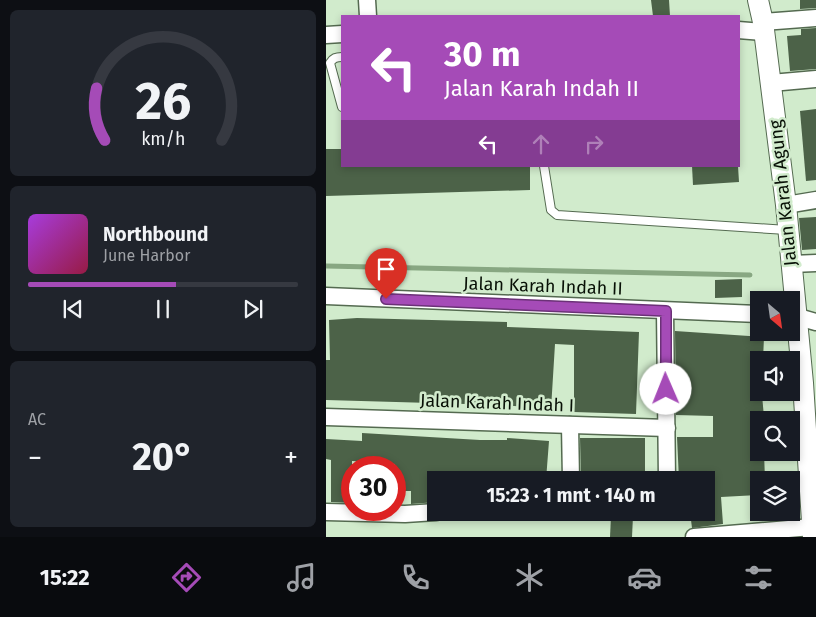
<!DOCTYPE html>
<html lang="id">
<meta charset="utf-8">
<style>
body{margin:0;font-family:"Fira Sans",sans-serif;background:#20242c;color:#f1f3f6;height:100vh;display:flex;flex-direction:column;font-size:19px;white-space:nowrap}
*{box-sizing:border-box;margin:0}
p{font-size:16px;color:#9ea1a6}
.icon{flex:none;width:28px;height:28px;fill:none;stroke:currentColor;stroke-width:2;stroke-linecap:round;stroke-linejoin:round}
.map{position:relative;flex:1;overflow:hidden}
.side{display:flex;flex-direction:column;gap:10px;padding:10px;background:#0d0f14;width:326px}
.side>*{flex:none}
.banner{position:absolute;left:15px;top:15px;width:399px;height:152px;border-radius:0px;box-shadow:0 2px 8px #0003;background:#a54bb7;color:#fff;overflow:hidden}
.needle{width:32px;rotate:151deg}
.controls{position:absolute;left:424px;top:291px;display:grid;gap:10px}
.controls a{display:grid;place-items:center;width:50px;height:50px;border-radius:0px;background:#171b24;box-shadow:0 2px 8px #0003;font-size:25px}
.speed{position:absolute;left:15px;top:456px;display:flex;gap:10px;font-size:25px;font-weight:700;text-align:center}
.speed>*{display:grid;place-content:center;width:65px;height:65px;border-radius:50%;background:#171b24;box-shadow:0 2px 8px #0003;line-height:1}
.speed .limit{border:8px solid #d22;background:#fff;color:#111}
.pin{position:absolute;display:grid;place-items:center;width:42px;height:42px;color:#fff;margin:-51px -21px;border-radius:50% 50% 50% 0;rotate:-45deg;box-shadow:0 0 5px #0007}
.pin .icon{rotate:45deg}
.me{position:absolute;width:55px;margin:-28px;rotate:359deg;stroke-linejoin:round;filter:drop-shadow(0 0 4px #0008)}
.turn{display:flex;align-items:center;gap:18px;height:105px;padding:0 20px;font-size:22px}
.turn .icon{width:65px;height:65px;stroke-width:2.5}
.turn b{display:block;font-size:35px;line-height:42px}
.lanes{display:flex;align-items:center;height:48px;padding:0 20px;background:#0003;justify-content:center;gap:25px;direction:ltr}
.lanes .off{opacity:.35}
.big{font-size:38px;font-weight:700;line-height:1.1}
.side .card{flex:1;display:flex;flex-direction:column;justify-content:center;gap:8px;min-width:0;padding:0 18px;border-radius:8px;background:#20242c}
.side .dial{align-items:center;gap:0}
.dial svg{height:130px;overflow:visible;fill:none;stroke:#363941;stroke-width:7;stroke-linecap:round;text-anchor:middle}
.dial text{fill:#f1f3f6;stroke:none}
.song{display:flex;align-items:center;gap:15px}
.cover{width:60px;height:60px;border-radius:8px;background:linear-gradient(135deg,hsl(280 70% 55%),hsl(340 70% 35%))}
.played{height:5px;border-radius:2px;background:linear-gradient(90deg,#a54bb7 55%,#363941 55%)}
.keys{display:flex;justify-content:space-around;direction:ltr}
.heat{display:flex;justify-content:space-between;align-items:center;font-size:28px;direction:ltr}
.trip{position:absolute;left:101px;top:471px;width:288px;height:50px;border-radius:0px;background:#171b24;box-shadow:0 2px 8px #0003;font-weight:700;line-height:50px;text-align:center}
.dock{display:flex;height:80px;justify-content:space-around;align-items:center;background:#090b0e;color:#9ea1a6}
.dock .icon{width:35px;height:35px}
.dock .on{color:#a54bb7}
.dock b{font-size:22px;color:#f1f3f6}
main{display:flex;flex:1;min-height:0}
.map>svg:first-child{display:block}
</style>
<main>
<section class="side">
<div class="card dial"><svg viewBox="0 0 100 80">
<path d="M14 69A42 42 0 1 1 86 69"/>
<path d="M14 69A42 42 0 0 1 9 37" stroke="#a54bb7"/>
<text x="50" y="56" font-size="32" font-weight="700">26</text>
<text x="50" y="72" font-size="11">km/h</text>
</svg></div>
<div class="card">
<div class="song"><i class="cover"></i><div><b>Northbound</b><p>June Harbor</p></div></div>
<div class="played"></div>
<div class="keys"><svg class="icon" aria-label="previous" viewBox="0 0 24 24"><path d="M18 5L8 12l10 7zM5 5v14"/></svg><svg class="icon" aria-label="pause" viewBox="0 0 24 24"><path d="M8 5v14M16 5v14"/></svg><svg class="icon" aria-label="next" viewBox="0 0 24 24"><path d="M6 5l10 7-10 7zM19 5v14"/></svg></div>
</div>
<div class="card"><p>AC</p>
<div class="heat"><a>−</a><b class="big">20°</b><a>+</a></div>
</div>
</section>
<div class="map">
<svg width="490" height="537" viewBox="0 0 490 537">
<rect width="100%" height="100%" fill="#d1ebcc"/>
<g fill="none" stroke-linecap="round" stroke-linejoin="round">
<polyline stroke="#88a782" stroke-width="5" points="0,266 424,275"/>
</g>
<g fill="#4c6248">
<polygon points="325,0 343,0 344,16 327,16"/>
<polygon points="474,0 490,0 490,8 474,9"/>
<polygon points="490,28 490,69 464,71 461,36 475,35 475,29"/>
<polygon points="490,109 490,180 480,181 474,111"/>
<polygon points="0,149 16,149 16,166 204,166 204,190 0,196"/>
<polygon points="366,166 412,166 413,182 367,185"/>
<polygon points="490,217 490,249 476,250 473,218"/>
<polygon points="416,279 416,297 389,298 389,280"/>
<polygon points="31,318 181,322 181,327 313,332 310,414 248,412 248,345 229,344 225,409 175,405 0,400 0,360 4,360 3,320"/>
<polygon points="349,331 438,337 437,360 432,360 432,395 436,395 438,417 432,417 432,452 438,452 439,480 432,480 432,495 395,497 397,524 366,528 364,512 380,512 380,480 353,480 351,437 387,437 387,416 350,415"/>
<polygon points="36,433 154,440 181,440 181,438 223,441 220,480 110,480 110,502 85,504 85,491 69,491 69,464 26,461 26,503 5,502 5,460 0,459 0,439 36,441"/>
<polygon points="254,438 319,438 319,471 316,471 316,480 255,480"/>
<polygon points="285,516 307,516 306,537 284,537"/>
</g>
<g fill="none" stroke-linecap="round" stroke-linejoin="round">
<g stroke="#546a50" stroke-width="10">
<g id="service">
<path d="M 16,57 C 10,57 7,58 4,63 L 16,107"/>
<polyline points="218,166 225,210 231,215 461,230"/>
</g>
</g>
<g stroke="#546a50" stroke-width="19">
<g id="minor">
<polyline points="41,0 42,16"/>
<polyline points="437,22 490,18"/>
<polyline points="412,30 437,32"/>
<polyline points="0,35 16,34"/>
<polyline points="445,83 490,79"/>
<polyline points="460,205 490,200"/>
<polyline points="466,264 490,263"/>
<polyline points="0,296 432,314"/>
<polyline points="339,311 341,480"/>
<polyline points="465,315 490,322"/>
<polyline points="0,417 341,428"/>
<polyline points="244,425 245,480"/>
<polyline points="0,512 79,514 110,512"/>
<polyline points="368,537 486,527"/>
</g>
</g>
<g stroke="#546a50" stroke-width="22">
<polyline id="tertiary" points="432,0 437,22 460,205 477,383 487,537"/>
</g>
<use href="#service" stroke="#fff" stroke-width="8"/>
<use href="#minor" stroke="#fff" stroke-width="16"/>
<use href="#tertiary" stroke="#fff" stroke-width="20"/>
</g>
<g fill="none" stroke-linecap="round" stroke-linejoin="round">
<g stroke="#6b3177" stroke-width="12">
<polyline id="route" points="60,299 340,311 340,389"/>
</g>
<use href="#route" stroke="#a54bb7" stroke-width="9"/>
</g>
<g text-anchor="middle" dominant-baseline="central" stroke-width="5" stroke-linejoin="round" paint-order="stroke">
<g font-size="18" fill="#081006" stroke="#d1ebcc">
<text transform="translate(457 193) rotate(-96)">Jalan Karah Agung</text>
<text transform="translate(217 286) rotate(2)">Jalan Karah Indah II</text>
<text transform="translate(171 403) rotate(2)">Jalan Karah Indah I</text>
</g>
</g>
</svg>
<div class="controls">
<a><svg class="needle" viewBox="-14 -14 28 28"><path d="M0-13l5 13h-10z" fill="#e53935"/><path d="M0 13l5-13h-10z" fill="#9ea1a6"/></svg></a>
<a><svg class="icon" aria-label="sound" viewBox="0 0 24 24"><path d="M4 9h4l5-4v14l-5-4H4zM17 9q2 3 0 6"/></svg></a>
<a><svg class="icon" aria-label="search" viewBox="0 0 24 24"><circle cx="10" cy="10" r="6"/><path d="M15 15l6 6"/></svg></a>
<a><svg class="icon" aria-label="layers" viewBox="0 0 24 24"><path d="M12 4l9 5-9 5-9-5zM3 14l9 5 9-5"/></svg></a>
</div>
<div class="speed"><div class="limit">30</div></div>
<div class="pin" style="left:60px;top:299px;background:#d93025"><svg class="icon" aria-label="arrive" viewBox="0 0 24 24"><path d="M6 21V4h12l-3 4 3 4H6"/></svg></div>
<svg class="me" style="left:340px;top:389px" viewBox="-20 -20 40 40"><circle r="19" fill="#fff"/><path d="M0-13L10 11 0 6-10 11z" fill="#a54bb7"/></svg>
<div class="trip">15:23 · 1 mnt · 140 m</div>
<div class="banner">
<div class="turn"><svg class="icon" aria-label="left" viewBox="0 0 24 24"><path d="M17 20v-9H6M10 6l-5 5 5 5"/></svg><div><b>30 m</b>Jalan Karah Indah II</div></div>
<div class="lanes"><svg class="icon" aria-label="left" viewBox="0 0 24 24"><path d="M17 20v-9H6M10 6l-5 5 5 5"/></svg><svg class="icon off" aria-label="ahead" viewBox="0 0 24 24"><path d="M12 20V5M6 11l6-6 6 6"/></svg><svg class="icon off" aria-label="right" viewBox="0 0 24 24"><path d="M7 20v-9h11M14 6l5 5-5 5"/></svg></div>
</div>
</div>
</main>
<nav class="dock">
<b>15:22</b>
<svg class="icon on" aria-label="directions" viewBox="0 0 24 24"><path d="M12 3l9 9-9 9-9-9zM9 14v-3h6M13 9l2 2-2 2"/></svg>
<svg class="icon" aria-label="music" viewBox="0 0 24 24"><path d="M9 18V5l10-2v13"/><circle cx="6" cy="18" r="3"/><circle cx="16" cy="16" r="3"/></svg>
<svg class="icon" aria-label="phone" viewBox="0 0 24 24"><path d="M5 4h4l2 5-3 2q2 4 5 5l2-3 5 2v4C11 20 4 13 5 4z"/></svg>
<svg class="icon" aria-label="climate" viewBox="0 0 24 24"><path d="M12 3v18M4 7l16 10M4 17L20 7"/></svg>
<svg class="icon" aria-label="car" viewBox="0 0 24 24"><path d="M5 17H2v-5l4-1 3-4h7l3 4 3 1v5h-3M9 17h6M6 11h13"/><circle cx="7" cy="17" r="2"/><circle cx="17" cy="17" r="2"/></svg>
<svg class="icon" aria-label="filters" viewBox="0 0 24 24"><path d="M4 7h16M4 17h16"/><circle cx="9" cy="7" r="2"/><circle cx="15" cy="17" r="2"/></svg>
</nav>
